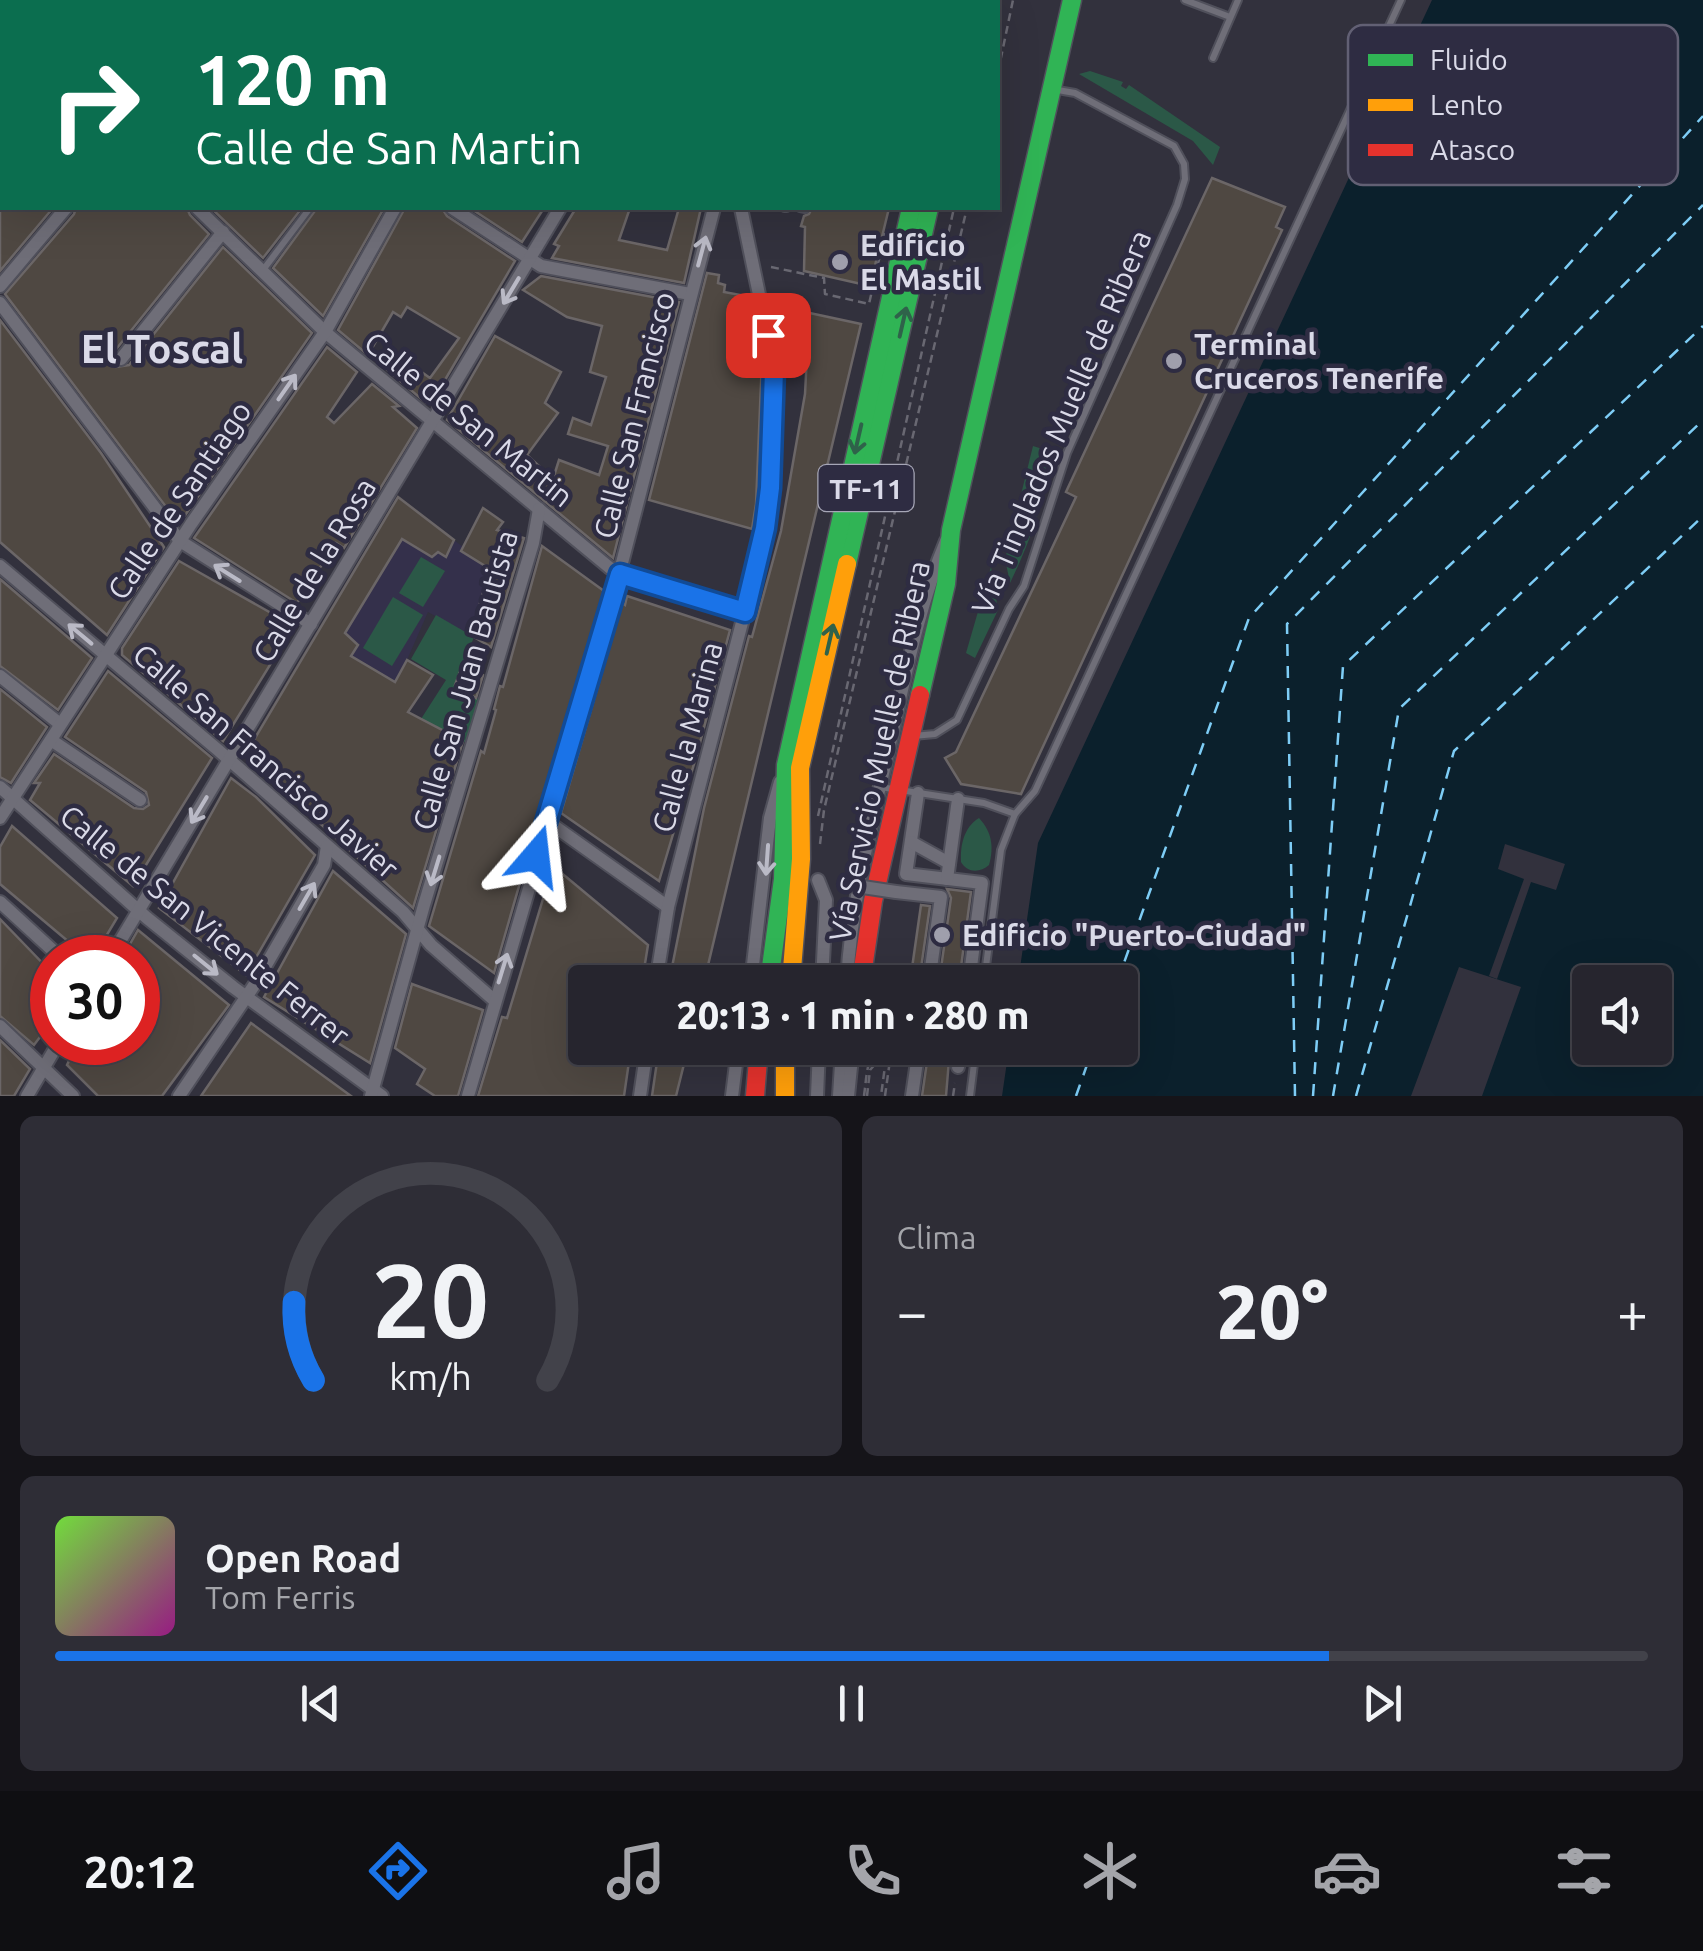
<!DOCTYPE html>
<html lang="es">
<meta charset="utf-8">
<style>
body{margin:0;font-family:Ubuntu,sans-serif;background:#2e2d36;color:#f1f3f6;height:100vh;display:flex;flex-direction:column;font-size:38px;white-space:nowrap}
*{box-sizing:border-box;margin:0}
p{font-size:32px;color:#a4a5aa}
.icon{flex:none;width:55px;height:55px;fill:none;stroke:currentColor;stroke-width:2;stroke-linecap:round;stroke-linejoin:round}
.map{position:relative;height:1096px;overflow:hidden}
.drawer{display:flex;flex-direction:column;gap:20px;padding:20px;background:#151419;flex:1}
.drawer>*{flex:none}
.hud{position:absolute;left:0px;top:0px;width:1000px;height:210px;box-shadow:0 10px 40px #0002,0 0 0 2px #42424a;background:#0b6e4f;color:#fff;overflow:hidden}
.fabs{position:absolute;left:1572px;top:965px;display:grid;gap:20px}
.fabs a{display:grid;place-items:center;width:100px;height:100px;border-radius:10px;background:#26252e;box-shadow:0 10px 40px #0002,0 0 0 2px #42424a;font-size:50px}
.speed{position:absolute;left:30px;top:935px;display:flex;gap:20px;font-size:50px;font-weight:700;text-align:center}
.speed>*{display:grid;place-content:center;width:130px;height:130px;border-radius:50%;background:#26252e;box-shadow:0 10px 40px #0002,0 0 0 2px #42424a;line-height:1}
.speed .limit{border:15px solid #d22;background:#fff;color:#111}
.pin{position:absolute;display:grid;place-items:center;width:85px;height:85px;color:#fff;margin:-42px;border-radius:20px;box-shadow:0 5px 15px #0006}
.me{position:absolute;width:110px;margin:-55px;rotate:17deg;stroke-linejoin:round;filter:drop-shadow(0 0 8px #0008)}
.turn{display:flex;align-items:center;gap:35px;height:210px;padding:0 30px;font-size:45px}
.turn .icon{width:130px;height:130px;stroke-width:2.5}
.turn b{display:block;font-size:70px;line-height:85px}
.big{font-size:75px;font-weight:800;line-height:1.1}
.drawer .card{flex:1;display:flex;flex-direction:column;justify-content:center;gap:15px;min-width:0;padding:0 35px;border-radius:15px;background:#2e2d36}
.drawer .dial{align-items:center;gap:0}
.dial svg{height:260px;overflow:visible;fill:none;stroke:#42424a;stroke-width:7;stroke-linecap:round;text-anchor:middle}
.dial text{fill:#f1f3f6;stroke:none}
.song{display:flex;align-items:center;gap:30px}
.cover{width:120px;height:120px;border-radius:15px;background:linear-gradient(135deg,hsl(100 70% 55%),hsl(310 70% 35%))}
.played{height:10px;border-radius:5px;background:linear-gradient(90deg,#1a73e8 80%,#42424a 80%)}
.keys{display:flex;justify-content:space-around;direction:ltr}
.heat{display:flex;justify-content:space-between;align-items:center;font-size:55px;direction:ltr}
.drawer .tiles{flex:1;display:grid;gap:20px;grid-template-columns:1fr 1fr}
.card:last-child{grid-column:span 2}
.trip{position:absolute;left:568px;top:965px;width:570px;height:100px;border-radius:10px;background:#26252e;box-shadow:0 10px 40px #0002,0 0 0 2px #42424a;font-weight:800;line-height:100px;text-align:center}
.dock{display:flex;height:160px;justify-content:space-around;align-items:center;background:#0f0f12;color:#a4a5aa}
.dock .icon{width:70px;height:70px}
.dock .selected{color:#1a73e8}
.dock b{font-size:45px;color:#f1f3f6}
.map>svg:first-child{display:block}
</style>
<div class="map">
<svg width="1703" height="1096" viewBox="0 0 1703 1096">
<rect width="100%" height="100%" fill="#32313d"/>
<polygon fill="#34304b" points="400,499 463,547 483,508 487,511 482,518 490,523 494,516 503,522 498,529 501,531 522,537 491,647 428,612 407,660 433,675 411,708 297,670"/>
<g fill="#2b5847">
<polygon points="1090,71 1123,82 1121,86 1126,89 1129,85 1220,147 1213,165 1193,141 1079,74"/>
<path d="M 1033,446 L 1049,451 C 1044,503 1032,537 1010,583 L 1005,559 Z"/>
<polygon points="421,557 445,571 423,607 399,593"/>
<polygon points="991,567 998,610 975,658 966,653"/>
<polygon points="393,597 423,615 392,666 363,648"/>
<polygon points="436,615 474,637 455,685 482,701 466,743 421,719 446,680 411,659"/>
<path d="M 979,818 C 992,832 994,847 989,865 C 980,873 967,873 961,862 C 960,845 964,827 979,818 Z"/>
</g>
<path fill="#0b202c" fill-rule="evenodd" d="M 1432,0 L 1703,0 L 1703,1096 L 1482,1096 L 1521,987 L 1459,967 L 1411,1096 L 1002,1096 L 1009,1048 L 1120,1048 L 1120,982 L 1018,982 L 1038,843 ZM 1590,982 L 1655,982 L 1655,1048 L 1590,1048 Z"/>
<polygon fill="#32313d" points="1505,844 1565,864 1556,890 1531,882 1497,979 1489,976 1524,879 1498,869"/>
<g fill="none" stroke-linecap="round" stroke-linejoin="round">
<g stroke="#7ecdf6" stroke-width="2.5" stroke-dasharray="12 10" stroke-linecap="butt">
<polyline points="1117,982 1249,618 1703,116"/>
<polyline points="1076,1096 1093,1048"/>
<polyline points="1295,1096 1287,624 1703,205"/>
<polyline points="1313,1096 1343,666 1703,326"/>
<polyline points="1333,1096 1399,709 1703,420"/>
<polyline points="1356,1096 1454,751 1703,516"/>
</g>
</g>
<g fill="#4f4842" stroke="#6b6667" stroke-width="2.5">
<polygon points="1212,178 1285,207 1276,227 1282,230 1021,794 961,784 945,758 956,752 1076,497 1066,492"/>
<polygon points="0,208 53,208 0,271"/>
<polygon points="76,208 187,208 190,215 209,234 113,353 111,362 116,367 129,365 223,247 312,333 179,524 5,294 74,214"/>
<polygon points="211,208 302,208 263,258"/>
<polygon points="317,208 384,208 323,316 273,268"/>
<polygon points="405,208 442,208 447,216 515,261 432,402 426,403 386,369 399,356 430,378 459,338 407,307 401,317 393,312 368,355 338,330"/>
<polygon points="470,208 544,208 522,242"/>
<polygon points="576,208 630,208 619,240 667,250 679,208 701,208 684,283 552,258 559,246 554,244"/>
<polygon points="812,208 889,208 870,286 804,271 805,227 801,226 804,216 809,214"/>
<polygon points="707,273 719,275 718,283 725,285 724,292 746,296 762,359 756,504 752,529 649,500"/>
<polygon points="541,276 679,302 613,558 447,420 495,336 561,372 545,403 558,413 527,455 553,479 559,460 599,475 608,446 568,434 573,418 591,425 606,377 590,372 602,326 567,317 523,290"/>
<polygon points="805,312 861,324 704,982 669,982 704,808 749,636 752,637 781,531 805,394 808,336 804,335"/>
<polygon points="0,320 101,453 164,547 107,635 0,542"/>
<polygon points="327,347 357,372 327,417 334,423 372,384 399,406 393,407 417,428 344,548 336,543 297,603 194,538"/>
<polygon points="398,497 454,540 446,557 438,552 432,557 402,539 345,633 358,645 351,656 395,682 407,660 433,675 408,712 463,741 413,908 245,755"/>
<polygon points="483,508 503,522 497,530 524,538 491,647 474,637 486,606 480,603 490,569 461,551"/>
<polygon points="542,546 604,591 494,973 429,926 481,751 484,753 496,710 494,709 500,686 503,687"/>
<polygon points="179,561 294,626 223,741 122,655 122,648"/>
<polygon points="0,579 92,658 58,710 0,666"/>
<polygon points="627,596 730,630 697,754 659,881 561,813 622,603 625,605"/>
<polygon points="463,664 483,675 476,698 455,685"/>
<polygon points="108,671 212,758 133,886 30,800 40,783 34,783 54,754 134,808 143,809 149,805 146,792 65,737"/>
<polygon points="0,689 47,727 11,783 0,777"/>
<polygon points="231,778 256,797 315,855 246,975 159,908"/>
<polygon points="12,826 117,918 93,958 88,958 0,884 0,847"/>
<polygon points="553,866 648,945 642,982 585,982 585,1048 631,1048 624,1096 478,1096 502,1017 507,1018"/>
<polygon points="333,871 406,934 370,1063 264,997"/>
<polygon points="947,889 971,892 959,982 939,982 951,898"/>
<polygon points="921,905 930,906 919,982 910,982"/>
<polygon points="0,919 52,973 52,1021 34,1045 0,1016"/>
<polygon points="138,930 229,1005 162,1096 98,1096 67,1065 78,1042 138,1042 138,958 122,958"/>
<polygon points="412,984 483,1010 458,1096 435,1096 417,1084 425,1069 395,1048"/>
<polygon points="251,1023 351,1096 201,1096"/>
<polygon points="0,1040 30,1069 14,1096 0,1096"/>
<polygon points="659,1048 688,1048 676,1096 652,1096"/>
<polygon points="929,1048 950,1048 946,1096 922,1096"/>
</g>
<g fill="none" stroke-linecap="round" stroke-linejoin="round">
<g stroke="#50505b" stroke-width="10">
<g id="lane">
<polyline points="1185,0 1230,17"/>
<polyline points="1213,58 1238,0"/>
<polyline points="784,208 787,208"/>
<polyline points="800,208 805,209"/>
<polyline points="263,270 310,208"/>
<polyline points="913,736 935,734 957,720 1009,609 1024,586 1067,453 1177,205 1185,179 1184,164 1174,146 1075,93 1052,89"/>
<polyline points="880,787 984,803 1015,814"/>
<polyline points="984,982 1001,850 1015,814 1035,791 1401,0"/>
<polyline points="970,1096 976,1048"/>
</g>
</g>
<g stroke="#50505b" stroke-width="16">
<g id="street">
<polyline points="236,2 238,0"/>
<polyline points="508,2 510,0"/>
<polyline points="684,2 685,0"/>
<polyline points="786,2 787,0"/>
<polyline points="842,2 843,0"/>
<polyline points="197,208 325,332 610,568 642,583 745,611"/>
<polyline points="452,208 541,266 690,294"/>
<polyline points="0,286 66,208"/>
<polyline points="0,303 180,541 311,624"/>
<polyline points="121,359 223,232"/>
<polyline points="0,566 218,750 403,912 431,945 494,1000"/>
<polyline points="0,676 60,724"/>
<polyline points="51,740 140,800"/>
<polyline points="0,787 147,918 233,987 382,1096"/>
<polyline points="918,793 906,874 982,883 969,982"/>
<polyline points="0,818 191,524 325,332 395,208"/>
<polyline points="547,821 668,907"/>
<polyline points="911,842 949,863"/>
<polyline points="947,879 958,799"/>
<polyline points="818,880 826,900 822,982"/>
<polyline points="896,892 941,897 929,982"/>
<polyline points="0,902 61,958"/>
<polyline points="110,958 560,208"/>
<polyline points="656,982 668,907 745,611 768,510 772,357 741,208"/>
<polyline points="751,982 770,818 780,782"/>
<path d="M 847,982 C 851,903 871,825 889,748 C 905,678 918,608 946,541"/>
<polyline points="0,1026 73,1096"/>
<polyline points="958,1067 960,1048"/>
<polyline points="27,1096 59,1042"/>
<polyline points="179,1096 255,984 324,865 327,846"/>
<polyline points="371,1096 424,905 533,543 539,509"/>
<polyline points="468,1096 602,640 714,208"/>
<polyline points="640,1096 647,1048"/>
<polyline points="732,1096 738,1048"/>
<polyline points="817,1096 819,1048"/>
<polyline points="839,1096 842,1048"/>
<polyline points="848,1096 853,1048"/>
<polyline points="912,1096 919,1048"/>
</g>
</g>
<g stroke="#50505b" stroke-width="21">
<g id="fast">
<polyline points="31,2 33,0"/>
<polyline points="958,2 959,0"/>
<polyline points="977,2 978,0"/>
<polyline points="0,36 2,35"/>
<polyline points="847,564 929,208"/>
<polyline points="920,695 946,584 951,530 1072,0"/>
<polyline points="769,982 783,879 786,765 911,208"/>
</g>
</g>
<g stroke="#50505b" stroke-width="21">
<g id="slow">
<polyline points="791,982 801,859 800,768 847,564"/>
<polyline points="785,1048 785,1096"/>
</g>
</g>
<g stroke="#50505b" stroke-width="21">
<g id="jam">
<polyline points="861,982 873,901 920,695"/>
<polyline points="755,1096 759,1048"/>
</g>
</g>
<g stroke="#696872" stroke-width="2.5" stroke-dasharray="8 5" stroke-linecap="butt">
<polyline points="399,0 403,2"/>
<polyline points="312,2 314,0"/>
<polyline points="998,7 999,0"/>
<polyline points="998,72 1013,0"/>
<polyline points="771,267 824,278 825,294 869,304 885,233"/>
<polyline points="818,816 954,208"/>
<polyline points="820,844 824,810 967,208"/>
<path d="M 864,1096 C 869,1059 864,1051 905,1055"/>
<polyline points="867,1096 870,1070 878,1061 885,1066 881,1096"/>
<polyline points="885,1096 890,1060 899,1061"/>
<polyline points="953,1096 955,1083"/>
</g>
<use href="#lane" stroke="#6f6e78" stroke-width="6"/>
<use href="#street" stroke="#6f6e78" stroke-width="12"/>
<use href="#fast" stroke="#30b455" stroke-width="18"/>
<use href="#slow" stroke="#ff9f0a" stroke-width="18"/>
<use href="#jam" stroke="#e5322d" stroke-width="18"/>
<g stroke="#50505b" stroke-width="16" stroke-linecap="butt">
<polyline id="street-bridge" points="843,884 896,892"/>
</g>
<use href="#street-bridge" stroke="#6f6e78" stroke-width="12"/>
</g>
<defs><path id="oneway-shaft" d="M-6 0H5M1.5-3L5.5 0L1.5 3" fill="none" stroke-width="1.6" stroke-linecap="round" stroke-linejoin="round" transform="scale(2.5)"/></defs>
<g stroke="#babac6">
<use href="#oneway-shaft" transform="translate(702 251) rotate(-75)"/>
<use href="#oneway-shaft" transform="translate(511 291) rotate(121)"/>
<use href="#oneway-shaft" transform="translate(287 387) rotate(-55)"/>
<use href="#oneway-shaft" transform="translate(227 573) rotate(-148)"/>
<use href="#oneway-shaft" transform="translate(80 634) rotate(-140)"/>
<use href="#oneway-shaft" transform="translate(199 810) rotate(121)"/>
<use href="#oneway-shaft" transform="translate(767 860) rotate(94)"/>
<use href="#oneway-shaft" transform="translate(435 871) rotate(107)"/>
<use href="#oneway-shaft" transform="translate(307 896) rotate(-60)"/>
<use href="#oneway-shaft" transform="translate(206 965) rotate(39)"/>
<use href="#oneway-shaft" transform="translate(503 968) rotate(-73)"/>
</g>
<g stroke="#2f624a">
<use href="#oneway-shaft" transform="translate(903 322) rotate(-77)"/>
<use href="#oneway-shaft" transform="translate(858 439) rotate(103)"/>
<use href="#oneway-shaft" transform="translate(830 639) rotate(-77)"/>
</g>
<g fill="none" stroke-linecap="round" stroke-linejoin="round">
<g stroke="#114b97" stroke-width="25">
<polyline id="route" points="536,856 620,574 745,612 765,528 770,488 774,370 768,335"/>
</g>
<use href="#route" stroke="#1a73e8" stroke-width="18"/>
</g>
<g fill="#9f9fac" stroke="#2e2c42" stroke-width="4">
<circle cx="840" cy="262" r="10"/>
<circle cx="1174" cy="361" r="10"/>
<circle cx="942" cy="935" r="10"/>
</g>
<g text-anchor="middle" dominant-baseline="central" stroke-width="9" stroke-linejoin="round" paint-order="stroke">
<rect fill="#2e2c42" stroke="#a6a6b6" stroke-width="2.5" x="818.5" y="465" width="95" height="46" rx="8"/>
<g font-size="28" font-weight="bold" fill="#dadae8">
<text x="866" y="488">TF-11</text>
</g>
<g font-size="30" font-weight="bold" fill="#dadae8" stroke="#2e2c42" text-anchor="start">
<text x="860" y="245">Edificio<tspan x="860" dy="34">El Mastil</tspan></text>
<text x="1194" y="344">Terminal<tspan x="1194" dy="34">Cruceros Tenerife</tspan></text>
<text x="962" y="935">Edificio "Puerto-Ciudad"</text>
</g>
<g font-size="30" fill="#dadae8" stroke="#2e2c42">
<text transform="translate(634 415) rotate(-76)">Calle San Francisco</text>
<text transform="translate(469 419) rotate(39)">Calle de San Martin</text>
<text transform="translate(1061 422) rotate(-67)">Vía Tinglados Muelle de Ribera</text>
<text transform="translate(179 500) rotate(-56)">Calle de Santiago</text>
<text transform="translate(314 570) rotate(-59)">Calle de la Rosa</text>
<text transform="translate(465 680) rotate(-74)">Calle San Juan Bautista</text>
<text transform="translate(687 737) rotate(-75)">Calle la Marina</text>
<text transform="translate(879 751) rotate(-78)">Vía Servicio Muelle de Ribera</text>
<text transform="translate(266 761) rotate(41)">Calle San Francisco Javier</text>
<text transform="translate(205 925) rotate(39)">Calle de San Vicente Ferrer</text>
</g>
<g font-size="40" font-weight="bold" fill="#dadae8" stroke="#2e2c42">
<text x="162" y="348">El Toscal</text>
</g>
</g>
<rect x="1348" y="25" width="330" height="160" rx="15" fill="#2e2c42" stroke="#626074" stroke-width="2.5"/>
<rect x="1368" y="54" width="45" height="12" fill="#30b455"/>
<rect x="1368" y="99" width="45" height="12" fill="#ff9f0a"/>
<rect x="1368" y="144" width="45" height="12" fill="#e5322d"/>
<g font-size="28" fill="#dadae8">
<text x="1430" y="70">Fluido</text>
<text x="1430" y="115">Lento</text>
<text x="1430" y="160">Atasco</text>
</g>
</svg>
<div class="fabs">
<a><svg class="icon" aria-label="sound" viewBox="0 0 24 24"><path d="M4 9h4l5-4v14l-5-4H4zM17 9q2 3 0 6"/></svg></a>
</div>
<div class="speed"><div class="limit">30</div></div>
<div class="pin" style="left:768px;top:335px;background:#d93025"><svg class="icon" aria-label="arrive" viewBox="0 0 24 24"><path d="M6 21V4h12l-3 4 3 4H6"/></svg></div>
<svg class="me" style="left:536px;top:856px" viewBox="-20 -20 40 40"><path d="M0-17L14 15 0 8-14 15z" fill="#1a73e8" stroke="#fff" stroke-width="4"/></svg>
<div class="trip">20:13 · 1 min · 280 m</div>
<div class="hud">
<div class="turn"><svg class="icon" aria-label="right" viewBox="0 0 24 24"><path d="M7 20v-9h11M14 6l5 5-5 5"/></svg><div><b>120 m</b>Calle de San Martin</div></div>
</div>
</div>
<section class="drawer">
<div class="tiles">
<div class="card dial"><svg viewBox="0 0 100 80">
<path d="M14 69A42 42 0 1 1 86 69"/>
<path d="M14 69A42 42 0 0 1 8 45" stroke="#1a73e8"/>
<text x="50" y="56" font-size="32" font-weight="700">20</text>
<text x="50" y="72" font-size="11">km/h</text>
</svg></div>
<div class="card"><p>Clima</p>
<div class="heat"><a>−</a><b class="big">20°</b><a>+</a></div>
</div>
<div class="card">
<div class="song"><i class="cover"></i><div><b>Open Road</b><p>Tom Ferris</p></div></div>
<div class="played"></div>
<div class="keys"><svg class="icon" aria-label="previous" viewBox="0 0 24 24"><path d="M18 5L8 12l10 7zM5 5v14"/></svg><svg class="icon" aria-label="pause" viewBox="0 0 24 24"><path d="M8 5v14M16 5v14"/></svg><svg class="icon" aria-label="next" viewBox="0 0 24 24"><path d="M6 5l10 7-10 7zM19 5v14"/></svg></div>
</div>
</div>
</section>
<nav class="dock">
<b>20:12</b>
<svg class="icon selected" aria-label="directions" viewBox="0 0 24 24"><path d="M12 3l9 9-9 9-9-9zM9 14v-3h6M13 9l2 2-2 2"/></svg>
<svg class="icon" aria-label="music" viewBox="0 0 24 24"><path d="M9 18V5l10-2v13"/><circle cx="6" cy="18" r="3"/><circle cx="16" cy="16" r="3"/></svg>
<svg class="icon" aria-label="phone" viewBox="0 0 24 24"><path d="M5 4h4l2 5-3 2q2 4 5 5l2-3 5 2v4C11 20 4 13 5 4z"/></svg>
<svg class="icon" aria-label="climate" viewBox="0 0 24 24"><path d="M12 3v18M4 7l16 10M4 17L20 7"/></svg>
<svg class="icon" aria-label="car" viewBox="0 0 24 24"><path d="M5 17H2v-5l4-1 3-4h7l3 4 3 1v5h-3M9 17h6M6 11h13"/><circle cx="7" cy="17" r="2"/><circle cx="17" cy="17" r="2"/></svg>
<svg class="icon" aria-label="filters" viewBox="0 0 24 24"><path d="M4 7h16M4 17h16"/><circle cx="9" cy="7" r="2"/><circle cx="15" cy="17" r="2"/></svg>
</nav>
